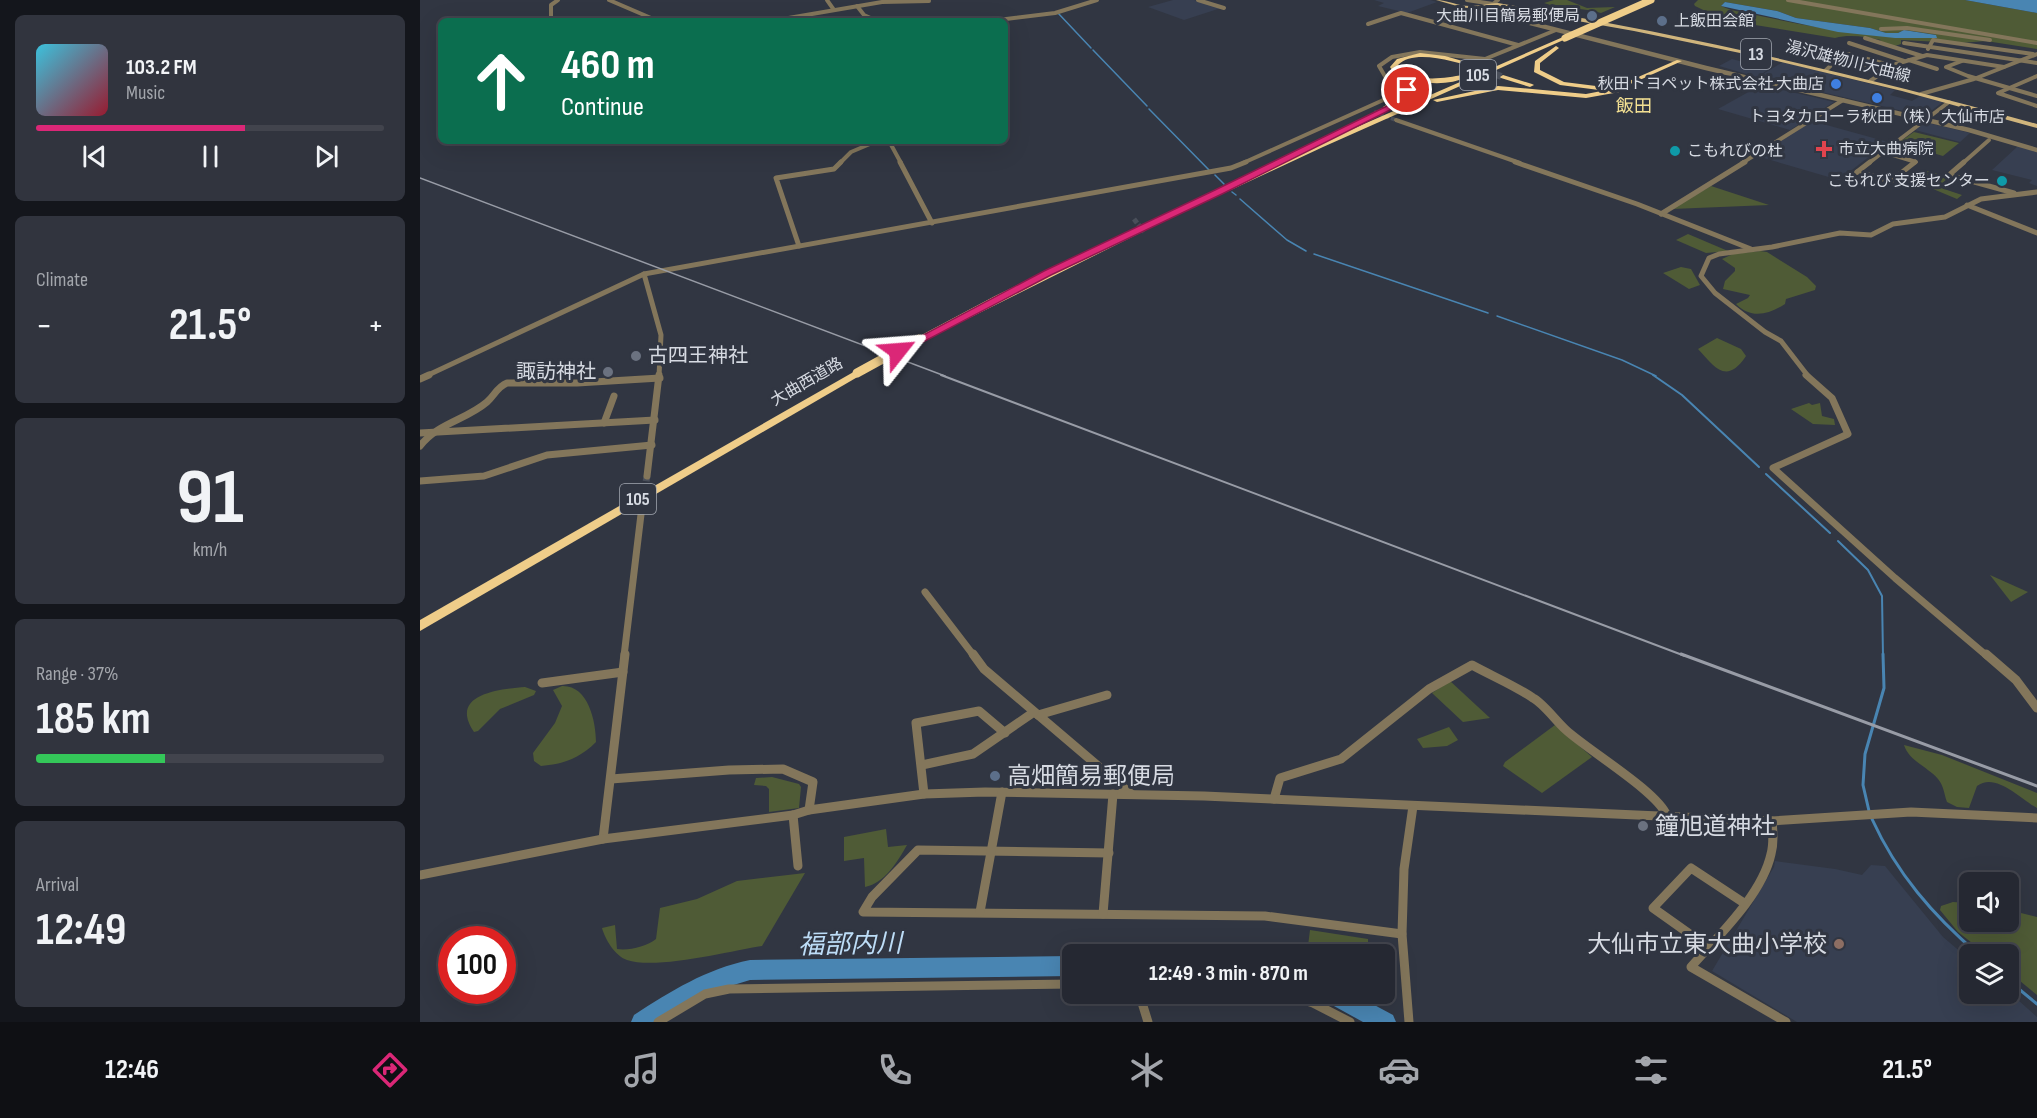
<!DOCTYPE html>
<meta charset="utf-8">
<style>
body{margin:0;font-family:"Sofia Sans Condensed","Noto Sans JP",sans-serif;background:#31343e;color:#f1f3f6;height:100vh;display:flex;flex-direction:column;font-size:22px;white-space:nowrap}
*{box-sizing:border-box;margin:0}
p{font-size:20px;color:#a3a6ac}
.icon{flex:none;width:33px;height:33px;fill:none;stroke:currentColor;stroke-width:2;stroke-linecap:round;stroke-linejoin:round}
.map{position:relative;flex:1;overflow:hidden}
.drawer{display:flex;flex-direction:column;gap:15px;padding:15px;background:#14161c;width:420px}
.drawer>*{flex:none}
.hud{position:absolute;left:18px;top:18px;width:570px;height:126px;border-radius:9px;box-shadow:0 6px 24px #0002,0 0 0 2px #42444d;background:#0b6e4f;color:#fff;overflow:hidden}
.tools{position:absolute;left:1539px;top:872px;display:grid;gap:12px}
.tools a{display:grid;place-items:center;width:60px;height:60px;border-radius:9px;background:#252832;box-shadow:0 6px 24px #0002,0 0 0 2px #42444d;font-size:30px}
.speed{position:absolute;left:18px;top:926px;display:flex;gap:12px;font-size:30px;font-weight:700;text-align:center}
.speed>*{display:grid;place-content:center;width:78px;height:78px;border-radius:50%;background:#252832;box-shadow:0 6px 24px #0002,0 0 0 2px #42444d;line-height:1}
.speed .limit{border:9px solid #d22;background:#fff;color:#111}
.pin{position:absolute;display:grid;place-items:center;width:51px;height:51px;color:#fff;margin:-26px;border:3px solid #fff;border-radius:50%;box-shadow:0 2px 6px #0007}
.me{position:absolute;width:66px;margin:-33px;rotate:62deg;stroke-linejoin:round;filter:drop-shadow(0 0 4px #0008)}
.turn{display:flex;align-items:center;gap:21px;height:126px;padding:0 24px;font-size:27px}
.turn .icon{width:78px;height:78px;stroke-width:2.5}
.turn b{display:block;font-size:42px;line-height:51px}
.big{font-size:45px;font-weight:700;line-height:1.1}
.drawer .widget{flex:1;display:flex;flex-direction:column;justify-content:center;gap:9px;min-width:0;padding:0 21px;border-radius:9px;background:#31343e}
.drawer .dial{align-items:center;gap:0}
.dial b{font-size:78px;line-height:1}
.song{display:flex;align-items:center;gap:18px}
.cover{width:72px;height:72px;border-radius:9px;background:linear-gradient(135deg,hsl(190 70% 55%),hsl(350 70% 35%))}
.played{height:6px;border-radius:3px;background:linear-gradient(90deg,#db2777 60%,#42444d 60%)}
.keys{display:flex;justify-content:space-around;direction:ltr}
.heat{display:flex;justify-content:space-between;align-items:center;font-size:33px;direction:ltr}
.charge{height:9px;border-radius:4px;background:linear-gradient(90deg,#34c759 37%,#42444d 0)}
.trip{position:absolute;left:642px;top:944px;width:333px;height:60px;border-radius:9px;background:#252832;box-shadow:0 6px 24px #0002,0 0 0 2px #42444d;font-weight:700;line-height:60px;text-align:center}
.dock{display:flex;height:96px;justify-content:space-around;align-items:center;background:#0f1014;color:#a3a6ac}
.dock .icon{width:42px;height:42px}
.dock .selected{color:#db2777}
.dock b{font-size:27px;color:#f1f3f6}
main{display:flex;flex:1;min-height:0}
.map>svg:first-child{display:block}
</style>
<main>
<section class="drawer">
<div class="widget">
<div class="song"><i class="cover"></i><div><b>103.2 FM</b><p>Music</p></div></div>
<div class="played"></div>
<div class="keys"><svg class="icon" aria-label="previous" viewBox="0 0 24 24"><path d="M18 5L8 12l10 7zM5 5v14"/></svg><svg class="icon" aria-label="pause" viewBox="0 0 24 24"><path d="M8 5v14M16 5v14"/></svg><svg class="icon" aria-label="next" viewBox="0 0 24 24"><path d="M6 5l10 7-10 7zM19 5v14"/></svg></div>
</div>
<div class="widget"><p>Climate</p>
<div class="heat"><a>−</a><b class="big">21.5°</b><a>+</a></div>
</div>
<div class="widget dial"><b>91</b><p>km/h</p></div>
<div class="widget"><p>Range · 37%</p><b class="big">185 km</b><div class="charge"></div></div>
<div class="widget"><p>Arrival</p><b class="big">12:49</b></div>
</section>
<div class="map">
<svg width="1617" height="1022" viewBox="0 0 1617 1022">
<rect width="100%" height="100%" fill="#313642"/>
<g fill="#373f51">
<polygon points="753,0 774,0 801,8 764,20 728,7"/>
<polygon points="954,0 1010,0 1017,2 987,13 958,6 964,3"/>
<polygon points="1340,56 1355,60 1342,67 1349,69 1337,77 1299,66 1312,59 1327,63"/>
<polygon points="1363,62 1475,90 1470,95 1492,101 1500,96 1523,102 1504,116 1338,77"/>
<polygon points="1341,85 1389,96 1414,102 1370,130 1298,109"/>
<polygon points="1392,121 1468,142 1419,180 1337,156"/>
<polygon points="1504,122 1521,126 1550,133 1540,142 1495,130"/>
<polygon points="1598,146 1617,152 1617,186 1609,183 1612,180 1572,170"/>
<polygon points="1355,861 1415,869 1442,875 1451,865 1465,866 1523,937 1549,959 1550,993 1589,992 1617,1017 1617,1022 1377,1022 1292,971 1354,867"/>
</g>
<g fill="#4f5b36" fill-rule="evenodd">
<path d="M 1134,0 L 1147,0 L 1167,8 L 1195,7 L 1181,13 C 1163,7 1143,10 1124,3 Z"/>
<path d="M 1278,0 L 1545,0 L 1617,13 L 1617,49 L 1566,41 L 1541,43 L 1481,40 L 1481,44 L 1472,47 L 1458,42 L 1461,40 C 1446,37 1430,34 1415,38 L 1304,20 L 1275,6 L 1274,4 ZM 1305,2 L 1357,11 L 1376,18 L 1450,28 L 1466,33 L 1478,33 L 1484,30 L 1516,35 L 1516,38 C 1445,39 1379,24 1311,10 L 1301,6 Z"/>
<polygon points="1494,132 1539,143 1523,156 1478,143"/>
<polygon points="1507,171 1529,177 1518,187 1542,195 1537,199 1494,181"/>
<polygon points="1291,186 1349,205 1252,209"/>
<polygon points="1268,234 1308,251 1286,253 1256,240"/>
<path d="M 1340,251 L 1347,252 L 1387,277 L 1396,286 L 1395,290 L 1366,299 L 1365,304 C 1348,315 1331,319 1316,304 L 1328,298 L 1330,295 L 1303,289 L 1305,281 L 1315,271 L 1315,268 L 1302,259 L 1313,254 Z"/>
<polygon points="1261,267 1271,269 1280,285 1269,289 1243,273"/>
<path d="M 1297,338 L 1321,349 L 1326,356 C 1306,386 1294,366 1278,349 Z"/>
<polygon points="1389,403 1392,405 1400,403 1402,416 1414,419 1415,425 1393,424 1371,409"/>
<polygon points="1570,575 1608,592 1591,602"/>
<polygon points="1030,681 1070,718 1043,722 1012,693"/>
<path d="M 142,686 C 168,685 176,721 176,742 C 160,758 144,764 121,766 L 114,761 L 113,753 L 135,723 L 142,706 L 133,690 Z"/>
<path d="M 105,687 L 116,691 L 114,695 L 80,709 L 58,731 L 54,732 C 28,694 80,689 105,687 Z"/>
<polygon points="1135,725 1172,757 1122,793 1083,766 1085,762"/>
<polygon points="1029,727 1038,740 1027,746 1003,748 997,739"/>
<path d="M 1484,745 L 1522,755 L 1617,793 L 1617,808 C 1600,799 1576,772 1557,786 L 1549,808 L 1537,807 L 1527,802 C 1524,794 1524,786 1518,779 C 1508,767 1489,761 1484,745 Z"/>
<polygon points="352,777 379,784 381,787 379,808 349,812 349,789 346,786 334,785 336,778"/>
<path d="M 466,829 L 468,847 L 487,845 C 478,861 465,883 445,887 L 444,858 L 424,861 L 424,837 Z"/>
<path d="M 385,873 L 342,946 C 310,951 236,970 207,960 C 195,956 185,939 182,928 L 195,925 L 197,949 C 209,951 227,946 236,939 L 240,908 L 277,899 L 317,881 Z"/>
<polygon points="1533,902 1549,903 1550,921 1588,921 1589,910 1617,917 1617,995 1589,972 1588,954 1566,954 1538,932 1520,910 1521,906"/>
<polygon points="890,930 948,939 948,954 887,954"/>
</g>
<g fill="#4985b2">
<polygon points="1545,0 1617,0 1617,13"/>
<polygon points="1305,2 1357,11 1376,18 1450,28 1466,33 1478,33 1484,30 1516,35 1517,38 1475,38 1418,32 1301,6"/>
</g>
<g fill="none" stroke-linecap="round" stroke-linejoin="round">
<g stroke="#4985b2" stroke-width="1.5">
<polyline points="638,13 671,48"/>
<polyline points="673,50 727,106"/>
<polyline points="729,109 790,171"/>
<polyline points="795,175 804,184"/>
<polyline points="812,192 816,195"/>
<polyline points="820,199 867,240 886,251"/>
<polyline points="894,254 1068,313"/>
<polyline points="1077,316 1202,360 1236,376"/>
</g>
<g stroke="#4985b2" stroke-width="2">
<polyline points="1233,375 1262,395 1339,467"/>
<polyline points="1346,474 1410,533"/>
<polyline points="1418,541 1448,570 1462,596 1463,656"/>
</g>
<g stroke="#4985b2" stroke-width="3">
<polyline points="1449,811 1443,785 1445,754 1464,688 1463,654"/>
<path d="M 1452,819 C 1477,874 1513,915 1558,954"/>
<polyline points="1588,980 1617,1004"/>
</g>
<g fill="#4985b2" fill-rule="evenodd">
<path d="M 652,956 L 652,976 L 330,980 L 294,991 L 241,1022 L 211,1022 L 214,1015 C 251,991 286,969 330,960 Z"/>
<polygon points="900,993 932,993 973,1015 976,1022 943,1022 903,1000"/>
</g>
<polyline stroke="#4a4f5a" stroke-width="4" stroke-dasharray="4 2" stroke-linecap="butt" points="954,112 976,120"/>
<polyline stroke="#4a4f5a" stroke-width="5" stroke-dasharray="5 2" stroke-linecap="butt" points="714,219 724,232"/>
<polyline stroke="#4a4f5a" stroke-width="7" stroke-dasharray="7 3" stroke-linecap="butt" points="223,501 227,476"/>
<polyline stroke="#4a4f5a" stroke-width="7" stroke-dasharray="7 4" stroke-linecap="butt" points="1054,67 1083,77"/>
<g stroke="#83765b" stroke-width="4">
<polyline points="189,0 238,21"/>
<polyline points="407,0 414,10"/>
<polyline points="778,0 804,8"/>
<polyline points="1047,0 1073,4 1078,0"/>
<polyline points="1368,0 1617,43"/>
<polyline points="437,6 444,15 457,21"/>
<polyline points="131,21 131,5 138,0"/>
<polyline points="351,21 462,2 509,1"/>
<polyline points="570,21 635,13 677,0"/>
<polyline points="1017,22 1051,8"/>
<polyline points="948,24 981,13 1098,45"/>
<polyline points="1461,29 1487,28 1570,40"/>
<polyline points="1445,38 1502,56"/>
<polyline points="1429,43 1484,61"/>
<polyline points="1484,43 1617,63"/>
<polyline points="1508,49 1513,40 1613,54"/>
<polyline points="1417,60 1488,79"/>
<polyline points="1489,60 1517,69"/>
<polyline points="1542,61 1526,67 1548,76 1617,96"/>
<polyline points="1406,70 1417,60 1429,54 1473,66"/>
<polyline points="1617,76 1578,93 1617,106"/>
<polyline points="1450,81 1476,64 1507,55 1584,67"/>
<polyline points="1501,94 1554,79 1617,54"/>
<polyline points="976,120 1100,163"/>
<polyline points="469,141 481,163"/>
<polyline points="420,163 431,152 457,141"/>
<polyline points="823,163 970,97 973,90 959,66 972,57 1000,52 1065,59 1136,30"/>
<polyline points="1322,163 1423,100"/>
<polyline points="1449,163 1463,152"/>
<polyline points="1494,163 1496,162 1463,152 1529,102"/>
<polyline points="1543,163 1569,140"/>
</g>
<g stroke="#83765b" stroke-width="5">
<polyline points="480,162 512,223"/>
<polyline points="1095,162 1217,204 1331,249"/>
<polyline points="1544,162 1529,175 1594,193"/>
<polyline points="1437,172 1471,181 1495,162"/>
<polyline points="1437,172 1450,162"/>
<polyline points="1547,205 1617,233"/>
<polyline points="1241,214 1325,162"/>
<polyline points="379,246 356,178 414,169 421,162"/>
<polyline points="224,274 241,335 239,376"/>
<polyline points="6,376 224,274 811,168 826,162"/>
<polyline points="1388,376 1361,341 1345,332 1295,293 1281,276 1289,258 1299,254 1352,247 1420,233 1451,235 1473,224 1525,217 1561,199 1617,192"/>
</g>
<g stroke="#83765b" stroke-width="7">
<polyline points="1386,375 1412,398 1428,434 1353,468 1475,578 1567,656"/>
<polyline points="0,379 9,375"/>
<polyline points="184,423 194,396"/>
<polyline points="0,433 235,420"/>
<path d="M 0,446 C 18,423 46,420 67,402 C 75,395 77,387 87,383 L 157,383 L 240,378"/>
<polyline points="227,476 239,375"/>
<polyline points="0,481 64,476 127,455 232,445"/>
<polyline points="505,592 554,656"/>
<polyline points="204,656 222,506"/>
</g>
<g stroke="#83765b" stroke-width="9">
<polyline points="553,654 564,669 711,794"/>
<polyline points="1566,654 1596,680 1617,708"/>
<polyline points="122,683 203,672"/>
<polyline points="618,715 687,695"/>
<polyline points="502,765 553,754 614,712"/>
<polyline points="191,779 309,770 363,769 393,782 389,810"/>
<polyline points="504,794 496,723 559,711 585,733"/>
<path d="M 854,799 L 860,778 L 921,759 L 1009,689 L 1052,665 C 1072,676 1094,685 1113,698 C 1123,703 1136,721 1146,730 C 1169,751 1238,792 1247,816"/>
<polyline points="373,815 378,866"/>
<path d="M 1352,821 C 1353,832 1354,843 1351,854 C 1342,895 1298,936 1271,967 L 1366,1022"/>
<polyline points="183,839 205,654"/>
<polyline points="689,853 498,850 452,897 443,912 845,916 982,934"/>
<polyline points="0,875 183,839 373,815 389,810 504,794 565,792 784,796 1352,821 1491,812 1617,818"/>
<polyline points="560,912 582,792"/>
<polyline points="683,914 693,794"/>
<polyline points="1288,947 1233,908 1271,868 1324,903"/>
<polyline points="719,993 728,1022"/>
<polyline points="862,993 893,1003 930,1022"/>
<polyline points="238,1022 285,994 309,989 652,984"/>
<polyline points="989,1022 982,934 984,869 993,806"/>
</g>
<polyline stroke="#83765b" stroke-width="4.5" points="1051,8 1286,68 1549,130 1617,150"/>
<path fill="#d0b57d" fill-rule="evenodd" d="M 1016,0 C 1028,0 1040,7 1052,6 C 1061,6 1069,3 1078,3 C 1260,34 1439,74 1617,124 L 1617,128 L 1482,91 L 1349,59 L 1214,31 L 1078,7 L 1064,7 L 1051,10 Z"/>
<g fill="#efcd89" fill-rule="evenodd">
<polygon points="1143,37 1148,38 903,147 742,222 503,341 499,342 494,339 575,296 736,218 898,144"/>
<polygon points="1136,46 1139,48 1120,63 1120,70 1144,82 1176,86 1180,88 1179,90 1140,85 1114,72 1115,61"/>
<path d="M 1000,53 L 1025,56 L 1060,66 L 1057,68 C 1037,63 995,48 978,65 L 981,66 C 994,84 1024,78 1043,75 L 1046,77 C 1030,86 998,85 982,75 L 990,86 L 991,95 L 969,111 L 963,111 L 963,107 L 983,94 L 982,86 L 970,67 L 977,59 Z"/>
<polygon points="1257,60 1262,61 1213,83 1200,87 1205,87 1205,91 1166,98 1078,90 1017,102 1013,100 1078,86 1166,94 1192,89 1189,87 1191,86 1209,81"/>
<polygon points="1083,75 1112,84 1114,85 1110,87 1081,78 1080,77"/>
<polygon points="437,370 441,371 442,373 441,375 0,631 0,620"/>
</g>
<polyline stroke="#989ca6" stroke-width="1.5" points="0,178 525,376"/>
<polyline stroke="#989ca6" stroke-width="2" points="521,375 1265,656"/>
<polyline stroke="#989ca6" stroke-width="3" points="1261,654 1617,786"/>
<polyline stroke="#efcd89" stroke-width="7" points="1145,38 1231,0"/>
<polyline stroke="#efcd89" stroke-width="9" points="437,373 499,339"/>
</g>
<polygon fill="#db2777" stroke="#8e194d" stroke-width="1.5" points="987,87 991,90 990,97 970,110 802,194 631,275 482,353 474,353 473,351 624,271 795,190 965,107 983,94 983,90"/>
<g fill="#5c6f8a" stroke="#313642" stroke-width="2">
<circle cx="1172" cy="16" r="6"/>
<circle cx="1242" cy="21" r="6"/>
<circle cx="575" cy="776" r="6"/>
</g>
<g fill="#3f7fe0" stroke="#313642" stroke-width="2">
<circle cx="1416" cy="84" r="6"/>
<circle cx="1457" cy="98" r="6"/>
</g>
<path fill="#e0444e" stroke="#313642" stroke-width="2" d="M1401 140h6v6h6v6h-6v6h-6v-6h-6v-6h6z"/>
<g fill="#0f9aa8" stroke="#313642" stroke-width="2">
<circle cx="1255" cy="151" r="6"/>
<circle cx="1582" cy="181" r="6"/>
</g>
<g fill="#6b7280" stroke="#313642" stroke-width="2">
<circle cx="216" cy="356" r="6"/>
<circle cx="188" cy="372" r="6"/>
<circle cx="1223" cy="826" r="6"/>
</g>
<circle fill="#8d6e63" stroke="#313642" stroke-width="2" cx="1419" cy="944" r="6"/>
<g text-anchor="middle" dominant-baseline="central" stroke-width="6" stroke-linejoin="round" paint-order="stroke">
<g font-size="16" fill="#d6dae2" stroke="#313642" text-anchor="end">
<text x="1160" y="16">大曲川目簡易郵便局</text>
<text x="1254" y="21" text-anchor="start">上飯田会館</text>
<text x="1404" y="84">秋田トヨペット株式会社 大曲店</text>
<text x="1457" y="117" text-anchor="middle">トヨタカローラ秋田（株）大仙市店</text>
<text x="1418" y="149" text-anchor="start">市立大曲病院</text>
<text x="1267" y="151" text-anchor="start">こもれびの杜</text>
<text x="1570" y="181">こもれび 支援センター</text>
</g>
<g font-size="16" fill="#d6dae2" stroke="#313642">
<text transform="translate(1428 62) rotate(14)">湯沢雄物川大曲線</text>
<text transform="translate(387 382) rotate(-30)">大曲西道路</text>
</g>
<g fill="#313642" stroke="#a4a9b2" stroke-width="1.5">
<rect x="1321" y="39" width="30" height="30" rx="4.5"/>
<rect x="1040" y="60" width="36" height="30" rx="4.5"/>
<rect x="200" y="484" width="36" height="30" rx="4.5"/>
</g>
<g font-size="18" font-weight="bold" fill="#d6dae2">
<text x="1336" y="54">13</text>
<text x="1058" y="75">105</text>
<text x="218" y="499">105</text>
</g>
<g font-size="18" fill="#f3e092" stroke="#313642">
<text x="1214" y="106">飯田</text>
</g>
<g font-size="20" fill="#d6dae2" stroke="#313642" text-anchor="start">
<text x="228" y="356">古四王神社</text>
<text x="176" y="372" text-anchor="end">諏訪神社</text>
</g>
<g font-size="24" fill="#d6dae2" stroke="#313642" text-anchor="start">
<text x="587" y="776">高畑簡易郵便局</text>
<text x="1235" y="826">鐘旭道神社</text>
<text x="1407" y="944" text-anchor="end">大仙市立東大曲小学校</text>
</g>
<g font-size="26" font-style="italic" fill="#bdddf7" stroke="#313642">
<text transform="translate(430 945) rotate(-1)">福部内川</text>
</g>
</g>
</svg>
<div class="tools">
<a><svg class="icon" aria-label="sound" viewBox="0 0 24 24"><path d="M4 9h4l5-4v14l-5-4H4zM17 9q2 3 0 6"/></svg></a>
<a><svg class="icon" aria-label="layers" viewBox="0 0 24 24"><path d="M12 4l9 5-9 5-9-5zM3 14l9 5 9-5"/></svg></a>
</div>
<div class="speed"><div class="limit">100</div></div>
<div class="pin" style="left:987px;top:90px;background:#d93025"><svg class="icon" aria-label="arrive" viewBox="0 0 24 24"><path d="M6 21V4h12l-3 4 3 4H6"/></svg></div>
<svg class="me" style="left:478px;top:351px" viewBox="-20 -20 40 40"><path d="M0-17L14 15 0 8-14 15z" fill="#db2777" stroke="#fff" stroke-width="4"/></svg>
<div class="trip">12:49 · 3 min · 870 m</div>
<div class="hud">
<div class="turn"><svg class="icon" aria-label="ahead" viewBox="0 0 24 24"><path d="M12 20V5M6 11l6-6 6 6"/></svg><div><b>460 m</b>Continue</div></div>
</div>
</div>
</main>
<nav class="dock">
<b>12:46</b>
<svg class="icon selected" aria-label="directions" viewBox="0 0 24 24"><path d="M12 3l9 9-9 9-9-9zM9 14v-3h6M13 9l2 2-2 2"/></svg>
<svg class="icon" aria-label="music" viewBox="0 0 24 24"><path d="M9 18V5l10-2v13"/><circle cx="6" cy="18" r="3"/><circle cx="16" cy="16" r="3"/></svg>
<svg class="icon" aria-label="phone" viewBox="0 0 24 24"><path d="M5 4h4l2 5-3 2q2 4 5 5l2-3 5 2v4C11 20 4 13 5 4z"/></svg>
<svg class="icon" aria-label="climate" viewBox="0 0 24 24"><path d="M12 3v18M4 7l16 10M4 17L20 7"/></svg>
<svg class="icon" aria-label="car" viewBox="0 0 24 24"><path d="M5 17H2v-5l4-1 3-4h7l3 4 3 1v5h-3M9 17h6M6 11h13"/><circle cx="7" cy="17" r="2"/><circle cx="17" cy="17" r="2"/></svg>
<svg class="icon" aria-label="filters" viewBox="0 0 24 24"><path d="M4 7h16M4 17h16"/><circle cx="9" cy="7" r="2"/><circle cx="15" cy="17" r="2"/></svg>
<b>21.5°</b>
</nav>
